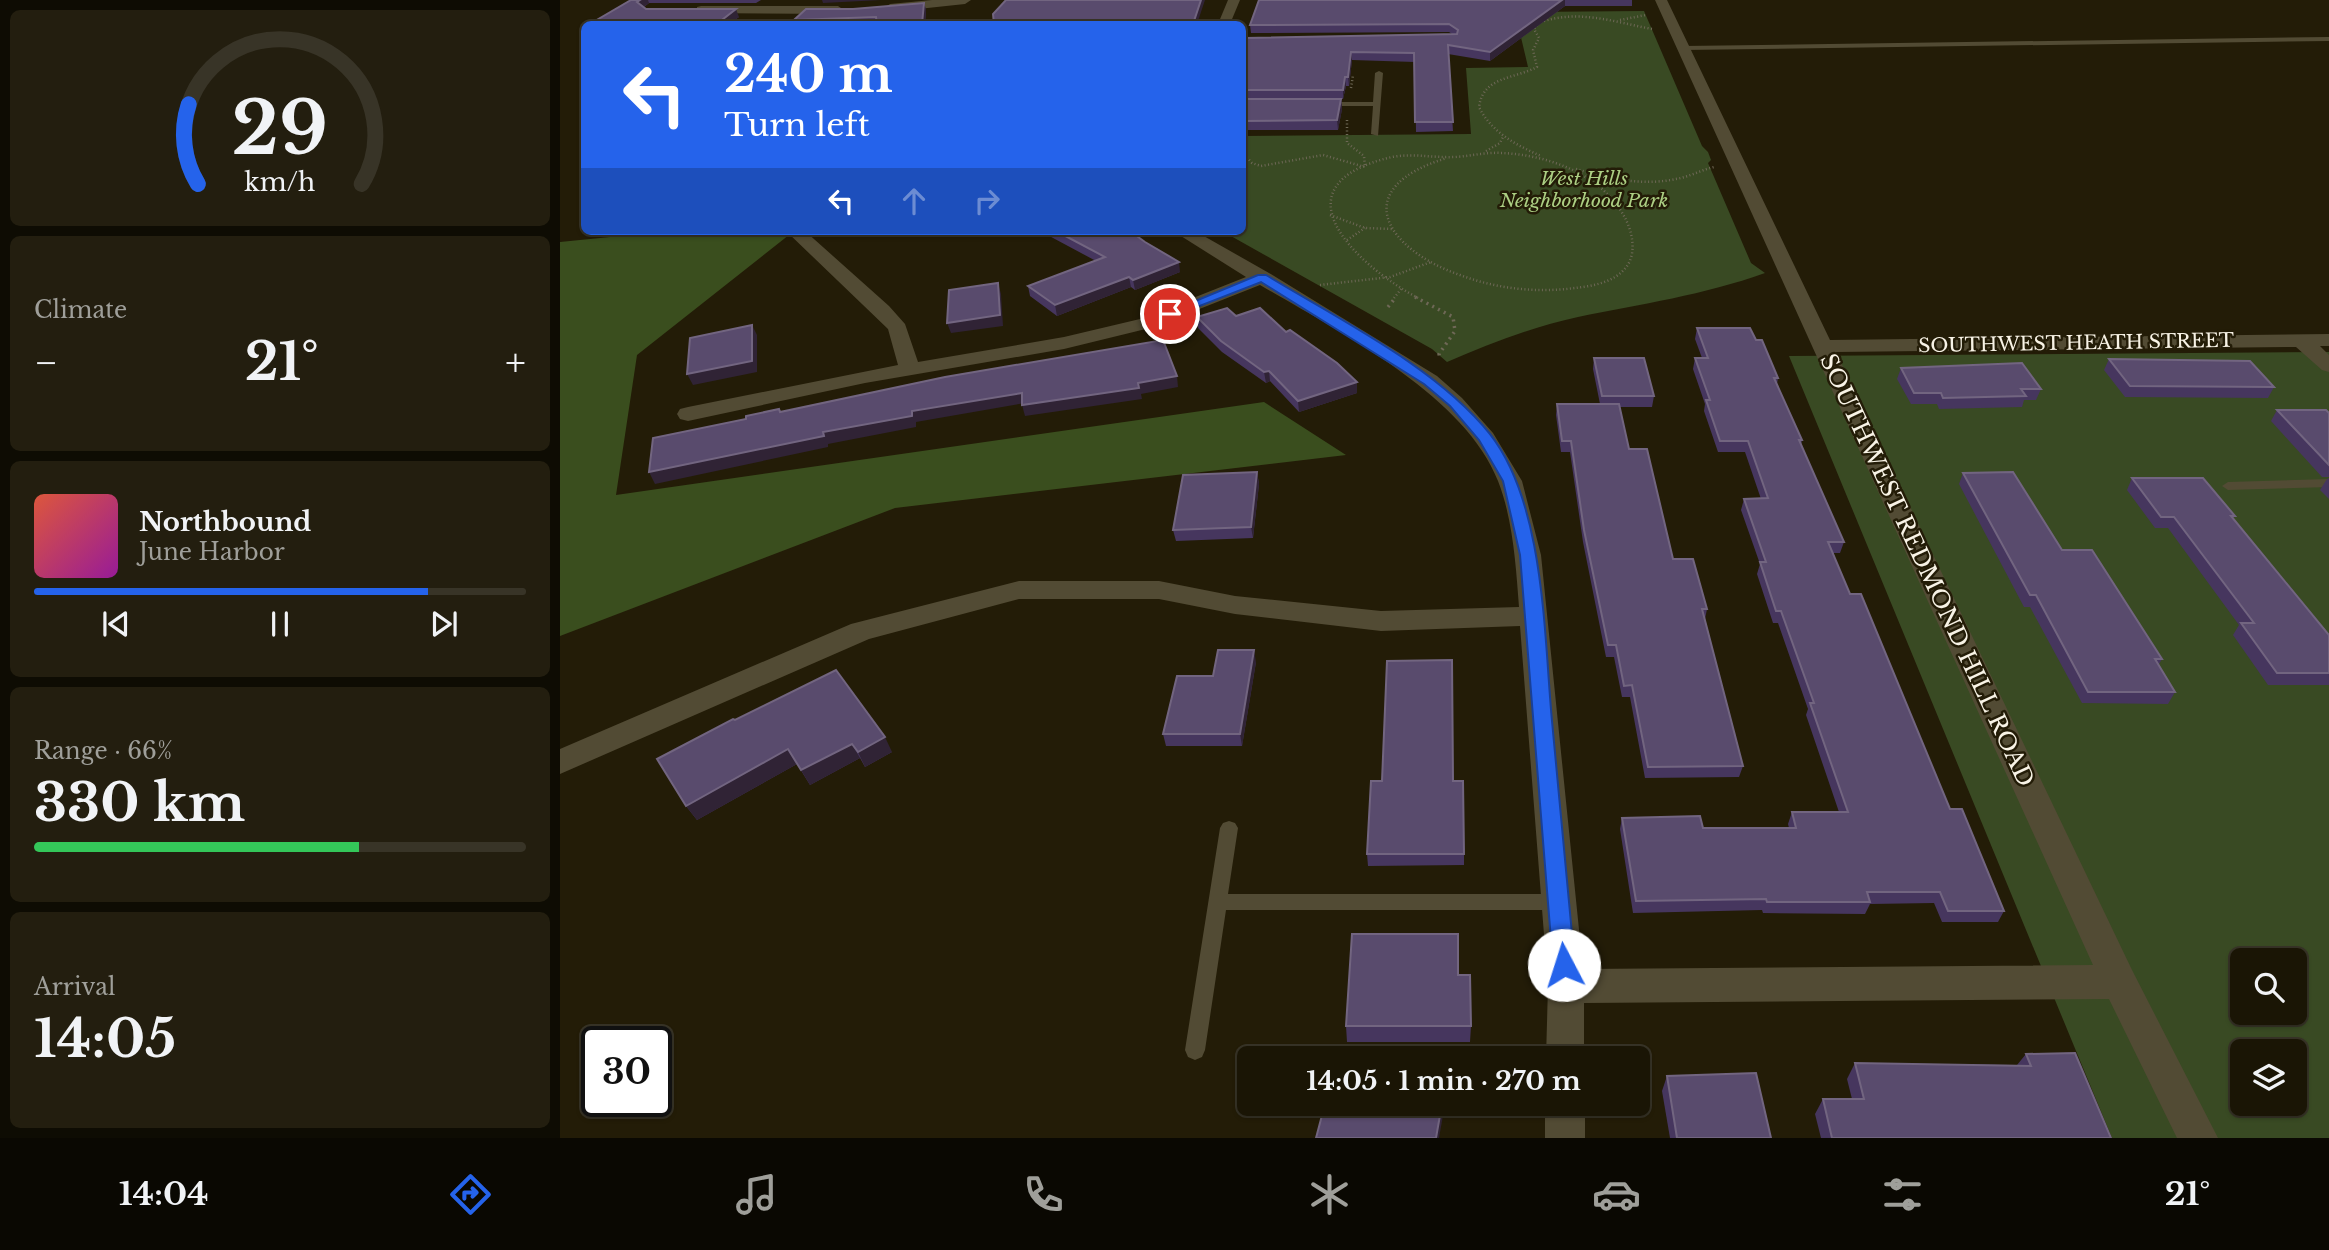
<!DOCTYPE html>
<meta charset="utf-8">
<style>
body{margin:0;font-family:"Libre Baskerville",serif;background:#231e0f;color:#f1f3f6;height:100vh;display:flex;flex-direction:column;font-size:26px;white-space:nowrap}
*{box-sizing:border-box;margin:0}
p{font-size:23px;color:#9f9f9a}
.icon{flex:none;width:38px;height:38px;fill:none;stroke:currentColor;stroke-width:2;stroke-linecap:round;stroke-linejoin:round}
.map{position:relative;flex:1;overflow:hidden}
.sheet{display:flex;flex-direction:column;gap:10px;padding:10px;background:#0e0c03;width:560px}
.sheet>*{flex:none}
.guide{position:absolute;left:21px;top:21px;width:665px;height:214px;border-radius:10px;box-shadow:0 2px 5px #0004,0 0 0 2px #383427;background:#2563eb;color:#fff;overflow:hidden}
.tools{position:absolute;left:1670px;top:948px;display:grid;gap:14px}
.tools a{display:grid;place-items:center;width:77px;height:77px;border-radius:10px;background:#1a1505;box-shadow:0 2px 5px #0004,0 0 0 2px #383427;font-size:35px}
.speed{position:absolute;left:21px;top:1026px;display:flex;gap:14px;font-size:35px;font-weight:700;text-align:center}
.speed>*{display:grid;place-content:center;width:91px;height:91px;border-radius:50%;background:#1a1505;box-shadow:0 2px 5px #0004,0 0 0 2px #383427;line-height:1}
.speed .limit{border:4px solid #111;border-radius:10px;background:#fff;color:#111}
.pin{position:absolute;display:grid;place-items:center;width:60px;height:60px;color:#fff;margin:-30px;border:4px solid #fff;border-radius:50%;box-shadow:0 2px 7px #0007}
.me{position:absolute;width:77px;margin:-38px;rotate:355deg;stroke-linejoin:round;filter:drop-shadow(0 0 5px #0008)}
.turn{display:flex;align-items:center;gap:24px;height:147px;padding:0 28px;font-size:32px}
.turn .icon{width:91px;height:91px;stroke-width:2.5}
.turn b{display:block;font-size:49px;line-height:60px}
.lanes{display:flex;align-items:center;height:66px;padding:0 28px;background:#0003;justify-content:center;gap:35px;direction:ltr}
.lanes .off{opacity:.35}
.big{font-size:52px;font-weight:800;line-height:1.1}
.sheet .card{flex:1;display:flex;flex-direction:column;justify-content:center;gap:10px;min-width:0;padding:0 24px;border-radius:10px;background:#231e0f}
.sheet .dial{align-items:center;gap:0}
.dial svg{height:182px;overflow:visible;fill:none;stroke:#383427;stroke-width:7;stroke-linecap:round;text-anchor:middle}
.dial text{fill:#f1f3f6;stroke:none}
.song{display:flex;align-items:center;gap:21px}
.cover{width:84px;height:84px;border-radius:10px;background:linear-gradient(135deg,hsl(10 70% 55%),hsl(300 70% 35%))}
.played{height:7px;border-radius:4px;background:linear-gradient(90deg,#2563eb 80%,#383427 80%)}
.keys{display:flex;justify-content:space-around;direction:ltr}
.heat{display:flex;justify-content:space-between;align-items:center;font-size:38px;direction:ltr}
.charge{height:10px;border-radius:5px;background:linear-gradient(90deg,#34c759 66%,#383427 0)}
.trip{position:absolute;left:677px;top:1046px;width:413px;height:70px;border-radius:10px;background:#1a1505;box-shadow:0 2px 5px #0004,0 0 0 2px #383427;font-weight:800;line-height:70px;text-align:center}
.tab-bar{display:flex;height:112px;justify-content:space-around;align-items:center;background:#0a0802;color:#9f9f9a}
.tab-bar .icon{width:49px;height:49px}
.tab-bar .active{color:#2563eb}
.tab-bar b{font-size:32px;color:#f1f3f6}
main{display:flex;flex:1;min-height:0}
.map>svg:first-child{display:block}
</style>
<main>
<section class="sheet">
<div class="card dial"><svg viewBox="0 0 100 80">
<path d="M14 69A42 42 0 1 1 86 69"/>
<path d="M14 69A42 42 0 0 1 10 34" stroke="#2563eb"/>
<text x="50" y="56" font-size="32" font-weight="700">29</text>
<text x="50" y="72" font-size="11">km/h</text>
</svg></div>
<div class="card"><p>Climate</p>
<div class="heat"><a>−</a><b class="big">21°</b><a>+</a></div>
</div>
<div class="card">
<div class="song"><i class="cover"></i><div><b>Northbound</b><p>June Harbor</p></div></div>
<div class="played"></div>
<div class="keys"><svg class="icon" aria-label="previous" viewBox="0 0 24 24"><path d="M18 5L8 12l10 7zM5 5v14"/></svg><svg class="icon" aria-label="pause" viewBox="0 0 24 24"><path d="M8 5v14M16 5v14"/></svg><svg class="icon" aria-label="next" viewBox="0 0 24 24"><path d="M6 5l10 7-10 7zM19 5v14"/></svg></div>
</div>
<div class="card"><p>Range · 66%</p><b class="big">330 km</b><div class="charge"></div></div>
<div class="card"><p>Arrival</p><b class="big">14:05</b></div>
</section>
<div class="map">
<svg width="1769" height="1138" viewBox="0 0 1769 1138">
<rect width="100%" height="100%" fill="#231c07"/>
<g fill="#394a23" fill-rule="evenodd">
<path d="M 1084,11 L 1142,146 L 1148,152 L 1151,160 L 1148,163 L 1191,263 L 1205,273 C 1144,295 1081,304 1018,317 C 972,327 929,344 887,362 L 872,349 L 662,231 L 682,231 L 683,136 L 911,134 L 906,68 L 968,67 L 955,12 Z"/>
<path d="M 1769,352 L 1769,1138 L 1552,1138 L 1229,356 ZM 1682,961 L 1734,961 L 1734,1013 L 1682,1013 ZM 1682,1052 L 1734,1052 L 1734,1104 L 1682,1104 Z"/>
</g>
<polygon fill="#3a4e1e" points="110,231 234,231 77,355 56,495 704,402 786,455 335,508 0,636 0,242"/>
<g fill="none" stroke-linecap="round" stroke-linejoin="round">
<g stroke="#6e6856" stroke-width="2.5" stroke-dasharray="1 2.5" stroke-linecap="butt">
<polyline points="1060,20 1086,15"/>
<path d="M 984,21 C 1021,10 1055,22 1092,29"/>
<path d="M 977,25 L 974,29 L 979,38 L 973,50 L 977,67 C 955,79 923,76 919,107 C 931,132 956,145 981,156"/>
<polyline points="791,88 793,75"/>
<polyline points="926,151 940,143 943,137"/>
<polyline points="682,152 692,163 701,166 763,155 805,167 804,156 787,143 787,120"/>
<path d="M 1016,169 C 1048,179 1083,186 1116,179 C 1129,177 1141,170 1154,167"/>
<polyline points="770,215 805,228 832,229"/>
<polyline points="787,240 805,228"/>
<polyline points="760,285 830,277 871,262"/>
<polyline points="834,298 842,288"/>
<path d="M 858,298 C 796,265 711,185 832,157 C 854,153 873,158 895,157 C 911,156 926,152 942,153 C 988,155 1041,174 1064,216 C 1072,230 1077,252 1067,266 C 1056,282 1033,286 1015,288 C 977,293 937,289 900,275 C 825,249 787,188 887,158"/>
</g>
<g stroke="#6e6856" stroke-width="3.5" stroke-dasharray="2 4.5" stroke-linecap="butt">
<polyline points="855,297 893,317 895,331 879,354 880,358"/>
<polyline points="828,307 836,297"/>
</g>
<g fill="#524b34" fill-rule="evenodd">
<polygon points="1769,37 1769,41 1123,50 1120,48 1123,46"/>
<polygon points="819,71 823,73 818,136 811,134 813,106 762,106 758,104 762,102 813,102 815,73"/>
<polygon points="1769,479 1769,487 1668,490 1662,486 1668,482"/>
<polygon points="669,821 675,823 678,828 668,894 999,894 1006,896 1008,902 1006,908 999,910 666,910 645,1050 642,1057 635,1060 628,1057 625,1050 660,828 663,823"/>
</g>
<g fill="#524b34" fill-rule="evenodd">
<polygon points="372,0 411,0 405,4 330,12 324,8 330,4"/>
<polygon points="668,0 680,0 670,24 658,24"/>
<path d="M 1095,0 L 1107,0 L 1270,340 L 1769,334 L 1769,346 L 1760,346 L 1769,355 L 1769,372 L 1762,370 L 1736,347 L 1276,352 L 1572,970 L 1658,1138 L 1617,1138 L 1549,999 L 1024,1003 L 1024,1059 L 986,1059 L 988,986 L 960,626 L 821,631 L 675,614 L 599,599 L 459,599 L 309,639 L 0,774 L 0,749 L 291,624 L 459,581 L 599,581 L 675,596 L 821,611 L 959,607 C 956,567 953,519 938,481 C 905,395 776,330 700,285 L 594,327 L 504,349 L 305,383 L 128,421 L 120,419 L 117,414 L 120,409 L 128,407 L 338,365 L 328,329 L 226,231 L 245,231 L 329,306 L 345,324 L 358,362 L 504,337 L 580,319 L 686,277 L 613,231 L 635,231 L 709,273 L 877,376 L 902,398 L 933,433 L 962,481 L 981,555 L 1023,969 L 1533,965 Z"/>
<polygon points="141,6 278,6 284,10 278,14 137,13 137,7"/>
<rect x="985" y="1104" width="40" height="34"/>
</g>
</g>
<g fill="#46365e">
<polygon points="71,0 201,0 196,3 89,3 84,7 86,9 179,17 169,24 30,24"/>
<polygon points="699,0 1072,0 1072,6 1005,6 930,61 888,54 893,131 856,132 855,62 792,60 789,86 786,86 783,99 781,99 782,109 778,130 682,130 682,40 892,34 889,32 691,33 690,25"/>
<polygon points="364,3 366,10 365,24 236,24 234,20 293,9"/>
<polygon points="480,231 570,231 620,272 575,290 571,287 497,316 470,296 468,286 536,261"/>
<polygon points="676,316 726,332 797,393 739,412 710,381 706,383 662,352 638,328 637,317"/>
<polygon points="1137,328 1196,340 1218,378 1217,384 1242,440 1241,445 1284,542 1280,553 1273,553 1290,594 1390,809 1444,911 1438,922 1382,922 1374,903 1310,904 1305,914 1203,913 1202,910 1073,913 1060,829 1062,818 1143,828 1229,828 1228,824 1232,812 1279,812 1246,715 1248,709 1218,623 1213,623 1197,574 1200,564 1181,510 1184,499 1201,499 1185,452 1158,452 1144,411 1145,404 1133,369 1135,358 1142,358 1135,339"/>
<polygon points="1034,358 1094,396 1092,407 1060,407 1069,449 1113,559 1147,609 1145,619 1183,766 1179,777 1085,778 1070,697 1062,697 1054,657 1046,657 1023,542 1010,452 1001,452 996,415 997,404 1040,404 1033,369"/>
<polygon points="1549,359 1714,387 1708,398 1565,397 1544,370"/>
<polygon points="1341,368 1481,389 1476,400 1464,400 1462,407 1379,409 1377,404 1351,404 1337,379"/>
<polygon points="1717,410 1769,413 1769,477 1762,477 1711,421"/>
<polygon points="697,472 699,484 693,538 616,541 613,530"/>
<polygon points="1403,473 1502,550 1602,659 1598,666 1615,692 1608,704 1522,703 1470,607 1464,607 1399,484"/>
<polygon points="1572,478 1675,516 1673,519 1769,635 1769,685 1708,685 1673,635 1679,625 1608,528 1595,528 1567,490"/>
<polygon points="1769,478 1769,499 1760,490 1767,479"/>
<polygon points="696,662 682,746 606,746 603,734 653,676"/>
<polygon points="175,720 332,752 305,767 300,758 250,785 237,764 137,820 126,806"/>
<polygon points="807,854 904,854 904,865 808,866"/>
<polygon points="898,975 911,1026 910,1042 787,1042 786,1026"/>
<polygon points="1466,1054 1551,1138 1261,1138 1255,1114 1263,1099 1292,1099 1287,1079 1295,1063 1457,1065"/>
<polygon points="1107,1076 1211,1138 1110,1138 1102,1091"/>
</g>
<g fill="#302335">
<polygon points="80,0 88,0 89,3 81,9 77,2"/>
<polygon points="262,0 321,0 263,3"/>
<polygon points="641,0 645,0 637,24 633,24"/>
<polygon points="1002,0 1005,0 1005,6 930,61 930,52"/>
<polygon points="364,3 366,10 365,24 362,24"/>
<polygon points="176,9 179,17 169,24 158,24 158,23"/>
<polygon points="791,52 792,60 789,86 788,77"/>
<polygon points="785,77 786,86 783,99 783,90"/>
<polygon points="781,99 782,109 778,130 777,120"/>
<polygon points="619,262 620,272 575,290 573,280"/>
<polygon points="569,277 571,287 497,316 495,305"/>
<polygon points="438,283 441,294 443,326 391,333 387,323"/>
<polygon points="192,325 197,335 197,372 133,385 127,374"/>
<polygon points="709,371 710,381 706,383 704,372"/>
<polygon points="617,376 618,387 581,394 582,399 465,416 462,405"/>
<polygon points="797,382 797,393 739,412 738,401"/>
<polygon points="462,393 465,403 356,422 356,427 268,444 268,447 95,484 89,472 352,411"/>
<polygon points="697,472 699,484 693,538 691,527"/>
<polygon points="694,650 696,662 682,746 680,734"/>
<polygon points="325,737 332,752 305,767 298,752"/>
<polygon points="292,744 300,758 250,785 241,770"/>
<polygon points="228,749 237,764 137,820 126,806"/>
<polygon points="882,1104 885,1104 879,1138 876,1138"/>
</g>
<g fill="#594b6d" stroke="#726580" stroke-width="2">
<polygon points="71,0 80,0 77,2 86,9 176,9 158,23 30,24"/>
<polygon points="446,0 641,0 633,24 434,24 433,14"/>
<polygon points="699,0 1002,0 930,52 888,45 893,122 855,122 854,53 791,52 788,77 785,77 783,90 682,90 682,40 686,40 686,38 897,34 898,30 889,24 690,25"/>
<polygon points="364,3 362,24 317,24 316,17 234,20 246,9 293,9"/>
<polygon points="682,99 781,99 777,120 682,121"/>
<polygon points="496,231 570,231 585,242 619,262 573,280 569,277 495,305 468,286 545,257"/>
<polygon points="438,283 440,315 387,323 389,290"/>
<polygon points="667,308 676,316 700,308 726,332 730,330 777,363 797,382 738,401 709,371 704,372 661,341 637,317"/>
<polygon points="192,325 192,361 127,374 130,338"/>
<polygon points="1137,328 1190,328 1196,340 1202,340 1218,378 1214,378 1242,440 1239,440 1284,542 1268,542 1290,594 1301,594 1390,809 1402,809 1444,911 1388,911 1380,892 1307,892 1310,902 1207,902 1206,899 1076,901 1062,818 1140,816 1143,828 1236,828 1232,812 1288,812 1250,703 1254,703 1221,611 1216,611 1200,562 1206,562 1184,499 1208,498 1188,441 1160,441 1146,400 1150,400 1135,358 1148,358"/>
<polygon points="603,340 617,376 578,383 579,388 462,405 462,393 352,411 352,416 263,432 264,436 89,472 93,438 186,419 186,416 219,409 220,412 385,377"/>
<polygon points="1034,358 1084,358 1094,396 1042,396"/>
<polygon points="1549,359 1690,361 1714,387 1570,386"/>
<polygon points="1462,363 1481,389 1461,389 1466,396 1383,398 1381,393 1354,393 1341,368"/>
<polygon points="997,404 1059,404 1069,449 1087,449 1113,559 1133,559 1147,609 1142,609 1183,766 1088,767 1072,685 1064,686 1056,645 1048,645 1024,530 1011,441 1002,441"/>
<polygon points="1717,410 1766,410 1769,413 1769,465"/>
<polygon points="697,472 691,527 613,530 623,475"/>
<polygon points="1453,472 1502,550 1532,550 1602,659 1595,659 1615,692 1528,692 1476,595 1470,595 1403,473"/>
<polygon points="1572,478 1643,478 1675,516 1671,516 1769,635 1769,673 1717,673 1681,623 1694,623 1614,517 1601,517"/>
<polygon points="658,650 694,650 680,734 603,734 617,676 653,676"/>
<polygon points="892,660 893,781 903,781 904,854 807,854 811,781 822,781 827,661"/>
<polygon points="276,670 325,737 298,752 292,744 241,770 228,749 126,806 97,759 173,719 175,720"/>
<polygon points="792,934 898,934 898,975 910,975 911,1026 786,1026"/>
<polygon points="1515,1053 1551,1138 1272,1138 1263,1099 1304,1099 1295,1063 1471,1066 1466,1054"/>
<polygon points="1196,1073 1211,1138 1117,1138 1107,1076"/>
<polygon points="765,1104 882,1104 876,1138 756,1138"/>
</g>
<path fill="#2563eb" stroke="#184099" stroke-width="2" d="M 698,275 L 706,275 C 780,320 876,367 930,434 C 985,504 984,636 992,721 C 1000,803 1007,884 1015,965 L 1012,972 L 1004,975 L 996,972 L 993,965 L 960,555 L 943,481 L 919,440 L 890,406 L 864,384 L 701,282 L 614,316 L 604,314 Z"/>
<g text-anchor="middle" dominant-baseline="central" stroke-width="5" stroke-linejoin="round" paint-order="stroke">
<g font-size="19" font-style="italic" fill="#accf83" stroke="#231c07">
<text x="1024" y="178">West Hills<tspan x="1024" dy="22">Neighborhood Park</tspan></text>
</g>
<g font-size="19" fill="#f8f3e6" stroke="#231c07">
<text transform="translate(1516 343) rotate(-1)">SOUTHWEST HEATH STREET</text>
</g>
<g font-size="23" fill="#f8f3e6" stroke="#231c07">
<text transform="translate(1367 570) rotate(65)">SOUTHWEST REDMOND HILL ROAD</text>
</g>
</g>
</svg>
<div class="tools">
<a><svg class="icon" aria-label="search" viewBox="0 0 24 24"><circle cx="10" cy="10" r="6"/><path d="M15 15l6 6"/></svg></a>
<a><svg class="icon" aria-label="layers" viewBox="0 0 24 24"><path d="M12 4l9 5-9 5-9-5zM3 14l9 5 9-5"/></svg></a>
</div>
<div class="speed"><div class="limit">30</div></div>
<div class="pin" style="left:610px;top:314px;background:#d93025"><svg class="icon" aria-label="arrive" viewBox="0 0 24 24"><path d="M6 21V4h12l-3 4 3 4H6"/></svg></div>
<svg class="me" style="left:1004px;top:965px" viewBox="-20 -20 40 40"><circle r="19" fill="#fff"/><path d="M0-13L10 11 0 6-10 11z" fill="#2563eb"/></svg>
<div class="trip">14:05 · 1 min · 270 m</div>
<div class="guide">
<div class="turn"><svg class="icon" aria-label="left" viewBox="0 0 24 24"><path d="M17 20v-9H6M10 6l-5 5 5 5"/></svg><div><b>240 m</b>Turn left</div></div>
<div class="lanes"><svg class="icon" aria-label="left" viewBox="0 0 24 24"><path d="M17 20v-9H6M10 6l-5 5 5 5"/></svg><svg class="icon off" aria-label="ahead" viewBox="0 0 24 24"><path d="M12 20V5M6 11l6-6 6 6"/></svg><svg class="icon off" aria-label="right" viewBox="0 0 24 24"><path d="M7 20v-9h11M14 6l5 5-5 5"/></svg></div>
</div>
</div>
</main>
<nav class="tab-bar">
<b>14:04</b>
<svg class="icon active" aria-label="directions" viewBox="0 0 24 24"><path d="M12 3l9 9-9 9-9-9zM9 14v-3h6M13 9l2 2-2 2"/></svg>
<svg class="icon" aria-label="music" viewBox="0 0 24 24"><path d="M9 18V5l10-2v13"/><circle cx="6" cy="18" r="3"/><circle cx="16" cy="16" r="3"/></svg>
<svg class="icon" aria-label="phone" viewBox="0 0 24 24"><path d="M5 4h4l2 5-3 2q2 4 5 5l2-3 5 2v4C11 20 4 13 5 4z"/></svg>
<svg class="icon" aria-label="climate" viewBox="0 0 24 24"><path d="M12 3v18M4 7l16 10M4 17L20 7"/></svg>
<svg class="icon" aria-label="car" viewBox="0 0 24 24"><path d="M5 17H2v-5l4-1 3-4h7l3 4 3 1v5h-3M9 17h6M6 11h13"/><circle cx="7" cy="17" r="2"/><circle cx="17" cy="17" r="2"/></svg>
<svg class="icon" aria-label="filters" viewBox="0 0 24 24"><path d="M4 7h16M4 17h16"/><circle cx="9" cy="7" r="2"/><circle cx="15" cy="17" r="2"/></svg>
<b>21°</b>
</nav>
